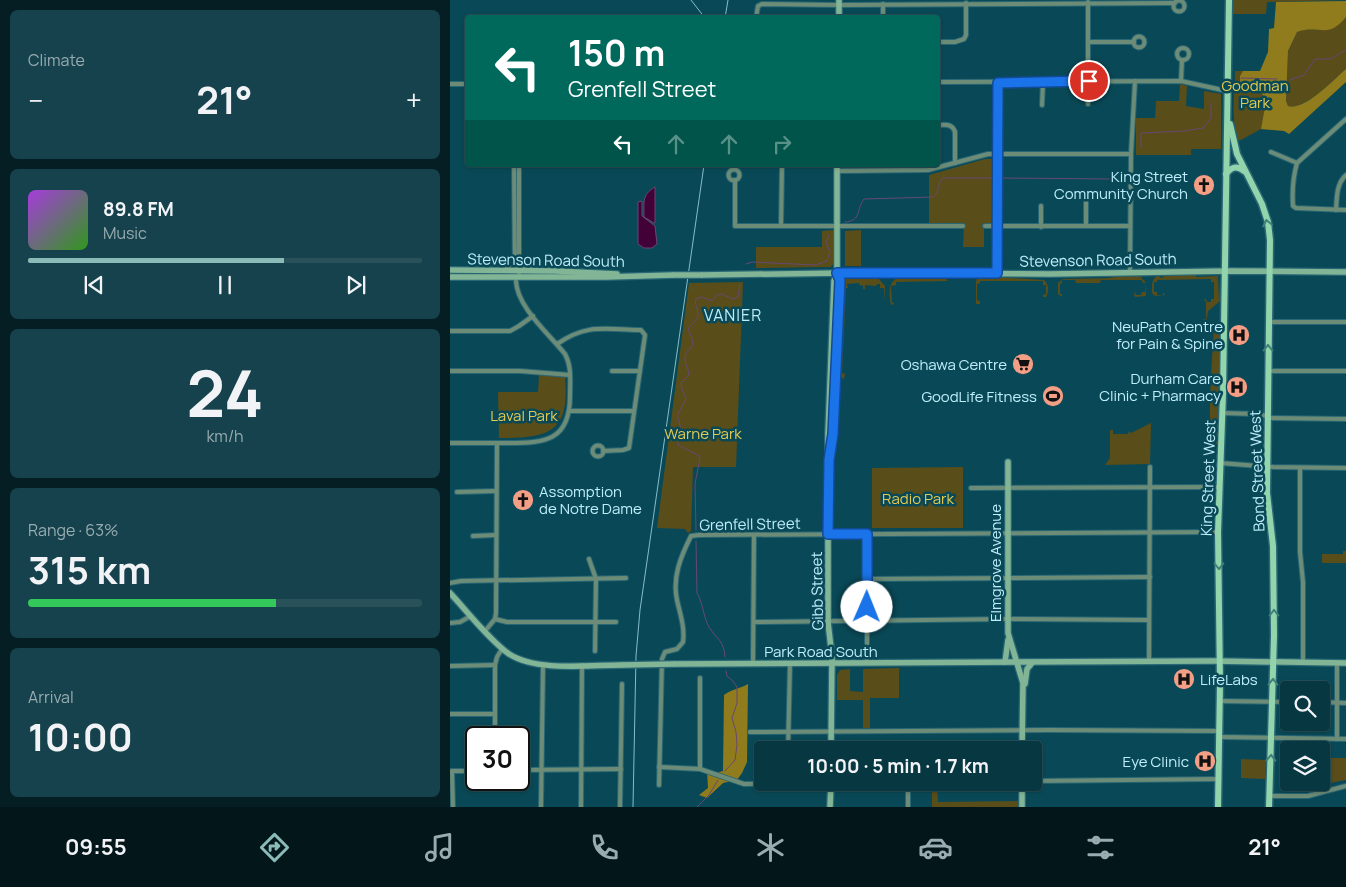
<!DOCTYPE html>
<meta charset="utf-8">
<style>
body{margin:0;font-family:Manrope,sans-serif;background:#15424c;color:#f1f3f6;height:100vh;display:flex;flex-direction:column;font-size:19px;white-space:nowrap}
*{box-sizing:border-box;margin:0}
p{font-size:16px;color:#98acb1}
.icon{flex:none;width:28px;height:28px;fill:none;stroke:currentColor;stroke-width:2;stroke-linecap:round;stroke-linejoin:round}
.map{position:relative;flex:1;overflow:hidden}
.panel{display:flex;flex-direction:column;gap:10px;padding:10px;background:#041e24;width:450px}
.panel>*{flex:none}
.guide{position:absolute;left:15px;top:15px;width:475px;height:152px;border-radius:5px;box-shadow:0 1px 4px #0004,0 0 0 1px #28515a;background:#00695c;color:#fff;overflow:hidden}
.buttons{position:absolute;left:830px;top:681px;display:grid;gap:10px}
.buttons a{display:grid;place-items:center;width:50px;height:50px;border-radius:5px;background:#073741;box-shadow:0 1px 4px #0004,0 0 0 1px #28515a;font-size:25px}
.speed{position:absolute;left:15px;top:726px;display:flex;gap:10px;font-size:25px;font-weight:700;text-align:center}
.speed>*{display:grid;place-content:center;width:65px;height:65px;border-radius:50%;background:#073741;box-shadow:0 1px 4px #0004,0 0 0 1px #28515a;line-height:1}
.speed .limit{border:2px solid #111;border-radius:8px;background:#fff;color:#111}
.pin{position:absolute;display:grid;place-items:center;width:42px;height:42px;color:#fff;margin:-21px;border:2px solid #fff;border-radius:50%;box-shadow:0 1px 5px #0007}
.me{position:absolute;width:55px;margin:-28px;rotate:1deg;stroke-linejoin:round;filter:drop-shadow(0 0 4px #0008)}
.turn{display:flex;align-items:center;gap:18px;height:105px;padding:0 20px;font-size:22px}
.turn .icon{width:65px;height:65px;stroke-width:2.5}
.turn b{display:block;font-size:35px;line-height:42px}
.lanes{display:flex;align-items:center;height:48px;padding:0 20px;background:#0003;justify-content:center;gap:25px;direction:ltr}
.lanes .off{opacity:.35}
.big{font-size:38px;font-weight:700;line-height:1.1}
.panel .widget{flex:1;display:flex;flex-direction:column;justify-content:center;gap:8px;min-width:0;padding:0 18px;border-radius:8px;background:#15424c}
.panel .dial{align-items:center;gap:0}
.dial b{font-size:65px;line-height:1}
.song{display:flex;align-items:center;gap:15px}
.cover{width:60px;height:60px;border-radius:8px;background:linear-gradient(135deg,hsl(280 70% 55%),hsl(110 70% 35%))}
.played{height:5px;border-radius:2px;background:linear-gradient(90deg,#8bbbb9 65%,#28515a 65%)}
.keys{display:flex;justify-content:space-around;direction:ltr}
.heat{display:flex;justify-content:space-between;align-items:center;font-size:28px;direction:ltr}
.charge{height:8px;border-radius:4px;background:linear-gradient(90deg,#34c759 63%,#28515a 0)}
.trip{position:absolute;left:304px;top:741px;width:288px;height:50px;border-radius:5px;background:#073741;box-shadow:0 1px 4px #0004,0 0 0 1px #28515a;font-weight:700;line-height:50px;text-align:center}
.tabs{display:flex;height:80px;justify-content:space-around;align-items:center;background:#03161a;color:#98acb1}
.tabs .icon{width:35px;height:35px}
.tabs .on{color:#8bbbb9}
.tabs b{font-size:22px;color:#f1f3f6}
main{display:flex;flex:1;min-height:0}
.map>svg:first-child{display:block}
</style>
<main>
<section class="panel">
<div class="widget"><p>Climate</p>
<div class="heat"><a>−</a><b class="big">21°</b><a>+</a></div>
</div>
<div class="widget">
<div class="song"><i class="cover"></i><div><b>89.8 FM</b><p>Music</p></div></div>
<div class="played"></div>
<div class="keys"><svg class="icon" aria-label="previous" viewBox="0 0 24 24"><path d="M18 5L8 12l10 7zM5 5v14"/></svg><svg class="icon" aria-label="pause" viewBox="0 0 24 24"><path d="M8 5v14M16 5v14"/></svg><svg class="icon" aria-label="next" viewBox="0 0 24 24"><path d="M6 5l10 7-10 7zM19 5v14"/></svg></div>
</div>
<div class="widget dial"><b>24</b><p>km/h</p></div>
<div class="widget"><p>Range · 63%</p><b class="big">315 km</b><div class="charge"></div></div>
<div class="widget"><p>Arrival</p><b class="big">10:00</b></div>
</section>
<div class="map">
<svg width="896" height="807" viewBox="0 0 896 807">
<rect width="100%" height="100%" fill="#094957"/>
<g fill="#594d1a">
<polygon points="783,0 896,0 817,2 816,14 783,14"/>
<path d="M 896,17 L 896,69 C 883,80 855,111 838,106 L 836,101 L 838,51 L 847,32 C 869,24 878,39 896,17 Z"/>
<path d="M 785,71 L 825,71 L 824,130 L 811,129 L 789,141 C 780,121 785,94 785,71 Z"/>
<polygon points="730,84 737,86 736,106 754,109 754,91 771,94 771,149 741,149 741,155 686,155 686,118 705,118 706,101 729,101"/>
<polygon points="535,159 544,159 545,181 543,184 543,223 534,224 534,247 513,247 514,223 479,224 479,175"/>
<polygon points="383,230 383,264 381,267 306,268 306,247 372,247 372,231"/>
<polygon points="411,230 411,266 395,266 395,231"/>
<path d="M 709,275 L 710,278 L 714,277 L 714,275 L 746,275 L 746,277 L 768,276 L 768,301 L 769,277 L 770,301 L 758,311 L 756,323 L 754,324 L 753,319 L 756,319 L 756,301 L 753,300 L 756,299 L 757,302 L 761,302 L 761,299 L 764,299 L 764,282 L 761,282 L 761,279 L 707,280 L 707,282 L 704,282 L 704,292 L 707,292 L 707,295 L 713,295 L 713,292 L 715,295 L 705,296 L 702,293 C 702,285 701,278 709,275 Z"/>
<path d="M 530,276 L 594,280 C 599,284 599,292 596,297 L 593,297 L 593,295 L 596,294 L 596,285 L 593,285 L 593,281 L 530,281 L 530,283 L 527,284 L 527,300 L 530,301 L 530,304 L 526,304 L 526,282 L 527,278 Z"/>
<polygon points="688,276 692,277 691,278 695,281 696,296 685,297 684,295 685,292 686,295 691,295 692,292 695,292 695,283 692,282 692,280 651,280 650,283 626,283 625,280 612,280 612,283 610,284 610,294 612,294 612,297 608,294 608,283 613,279 666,278 657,277"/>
<path d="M 470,277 L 498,277 L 496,279 L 498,281 L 446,282 L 446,285 L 441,286 L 442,302 L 444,303 L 443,305 L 441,304 C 439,296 438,283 446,279 Z"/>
<polygon points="394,278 429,279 435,286 435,302 434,288 430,288 430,284 427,284 426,286 415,285 415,289 413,289 413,285 410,286 409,283 397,284 398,288 396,288 392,373 395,374 394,379 389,376 393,300 392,295 392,305 391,305 393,281 396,282"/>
<polygon points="293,282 286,467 243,467 241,531 238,533 235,529 207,528 239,283"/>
<path d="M 764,327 L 767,327 L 767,331 L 770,331 L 767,448 L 765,448 L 765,455 C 755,442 763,348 764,327 Z"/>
<path d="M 89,374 L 115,377 C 120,433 99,438 49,438 L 48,392 L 88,392 Z"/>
<polygon points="701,423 700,464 655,465 660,458 660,430 663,430 663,434 678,434 679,431 681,433"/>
<polygon points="513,467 513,528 422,528 422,468"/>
<polygon points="893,551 896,551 896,563 872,563 872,554 893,554"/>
<polygon points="449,668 449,698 420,698 420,728 413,728 413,700 387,700 387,675 390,670 400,669 400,691 413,692 413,669"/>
<polygon points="871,758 896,758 896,780 880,783 858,791 858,783 871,782"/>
<polygon points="791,759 816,760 815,779 791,778"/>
<polygon points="482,786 487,786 488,802 568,801 568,807 482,807"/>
</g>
<g fill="#907c1d">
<path d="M 896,1 L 896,17 C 878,40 869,24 847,32 L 838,51 L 836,101 L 838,106 C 855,111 883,80 896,69 L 896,82 L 839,134 L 834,131 L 811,129 L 815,107 L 812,91 L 799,88 L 790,82 L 790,76 L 793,71 L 810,71 L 818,52 L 819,29 L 824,28 L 826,2 Z"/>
<path d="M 298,684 L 297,762 L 292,773 L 287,780 L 273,783 L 257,798 L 249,795 L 258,788 L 257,771 L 262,774 L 273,771 L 274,695 C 282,689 289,689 298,684 Z"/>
</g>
<g fill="#420237" stroke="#674872">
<path d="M 205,187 L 205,223 L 204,223 L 194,217 C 194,201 192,195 205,187 Z"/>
<polygon points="192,201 192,216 205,226 207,244 202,248 194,248 188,244 188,202"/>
</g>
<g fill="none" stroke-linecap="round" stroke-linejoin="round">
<g stroke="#674872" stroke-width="1">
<polyline points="791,78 827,79"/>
<polyline points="840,80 854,75 865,59 880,59 896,50"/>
<polyline points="691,147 691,133 734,131 753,128 761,118 761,103"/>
<polyline points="552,178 664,179 671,177 675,174"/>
<path d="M 395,222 C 412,221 406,209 414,199 L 483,197 C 490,192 487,184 493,178 L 545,178"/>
<polyline points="296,264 302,262 365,265 377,261 380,252 376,243 379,235"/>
<path d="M 246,530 L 245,484 L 250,458 L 248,455 L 228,445 C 227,431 234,432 227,416 L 236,399 L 232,389 L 231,383 L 239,375 C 239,369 235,365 235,359 C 234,345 251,353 238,330 C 240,324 247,321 248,316 C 249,310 244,305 246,299 L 251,297 L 262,301 L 267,295 L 272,294 L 283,299 L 288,297 L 290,284"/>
<path d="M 246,541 L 247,593 C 253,603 253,616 259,627 C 267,640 274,640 275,657"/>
<polyline points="275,771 285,760 287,745 286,732 282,718 287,703 287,687 283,681 277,676 276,671"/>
<polyline points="247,807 259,795 268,780"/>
</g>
<g stroke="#2a6775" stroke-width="6">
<g id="street">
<circle cx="729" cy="6" r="5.5"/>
<polyline points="638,2 638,104"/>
<polyline points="433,4 433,18"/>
<polyline points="306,18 308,6 312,4 389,5 725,3"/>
<circle cx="689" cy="42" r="5.5"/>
<polyline points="488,42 505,42 514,39 516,35 516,3"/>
<polyline points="639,42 684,42"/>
<circle cx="733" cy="54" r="6"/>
<polyline points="731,81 732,60"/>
<polyline points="488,82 731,81 777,91"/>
<polyline points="0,84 18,84"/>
<polyline points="592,105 593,82"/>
<path d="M 896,119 L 847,163 C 843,177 842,191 843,206 L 846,208 L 896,210"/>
<path d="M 488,125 C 495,125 502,123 505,132 L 505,163"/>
<polyline points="821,152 847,163"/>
<polyline points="64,165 65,271"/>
<circle cx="284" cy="175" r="5.5"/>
<polyline points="387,171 478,170 538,154 681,154"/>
<polyline points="285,180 285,226 513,226"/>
<polyline points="636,201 636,226"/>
<path d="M 886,210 C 887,198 886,184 896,175"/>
<polyline points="331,226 332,165"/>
<polyline points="535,226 680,226"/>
<polyline points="591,227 591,206"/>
<polyline points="70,259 74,266 83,269"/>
<polyline points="52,269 59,266 63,259"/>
<polyline points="69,273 69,165"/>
<polyline points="547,273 548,83"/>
<polyline points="680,273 681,154 685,81"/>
<polyline points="819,322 896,322"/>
<polyline points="0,331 60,331 69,326 83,316"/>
<path d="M 107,344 C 136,324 153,329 187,330 L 191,330 L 195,335 L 179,448 L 173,450 L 153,451"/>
<polyline points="0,371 70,371 120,375"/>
<polyline points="162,371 190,371"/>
<polyline points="818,371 896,371"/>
<polyline points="120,411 184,411"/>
<polyline points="772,413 807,414 817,416"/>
<polyline points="817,418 896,419"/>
<path d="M 0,443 C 19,443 39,443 58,443 C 95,443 120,441 120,396 C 120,381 122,367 115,354 C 99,334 67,307 66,281"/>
<circle cx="148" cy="451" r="5.5"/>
<polyline points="770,463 823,467 896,468"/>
<polyline points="850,468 850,552 853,582 853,662"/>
<polyline points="521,488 770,487"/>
<polyline points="7,492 46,491"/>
<polyline points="23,536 46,535"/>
<polyline points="139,559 146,579 145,651"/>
<polyline points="417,579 700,577"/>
<polyline points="0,583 11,581 176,578"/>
<polyline points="45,619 57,622 166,622"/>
<polyline points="304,622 558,619 699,620"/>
<polyline points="0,623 10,622 21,616"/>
<polyline points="35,631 45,619 46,613 47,443"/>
<polyline points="699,662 700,467"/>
<polyline points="417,663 417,534"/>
<polyline points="303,664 304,535"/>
<polyline points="0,666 45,665"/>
<polyline points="250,678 250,769"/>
<polyline points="769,701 839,702"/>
<polyline points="871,702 896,703"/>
<polyline points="0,714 45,714"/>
<polyline points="300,732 599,730 769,731"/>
<polyline points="769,737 896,739"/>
<polyline points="45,738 45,665 47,657 52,649"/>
<polyline points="887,739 887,663"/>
<polyline points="338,750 340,664"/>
<polyline points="209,767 250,769 294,784 517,782"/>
<polyline points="69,770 171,769"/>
<polyline points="2,771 3,807"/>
<polyline points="2,771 26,771"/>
<polyline points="582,781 769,779"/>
<path d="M 209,785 L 212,659 L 215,652 L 227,649 L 233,642 C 235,627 230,614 227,600 C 222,577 231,556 241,536 L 249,535 L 768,532"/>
<polyline points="819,796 858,796 896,786"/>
<polyline points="91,807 93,665"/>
<polyline points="131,807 132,665"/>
<polyline points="170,807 172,684"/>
<polyline points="458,807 458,783"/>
</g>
</g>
<g stroke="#2a6775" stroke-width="8">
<g id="secondary">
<polyline points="389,18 389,0"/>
<polyline points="0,270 106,271 167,274"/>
<polyline points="251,275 393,273 600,274 780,271 896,272"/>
<polyline points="0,277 156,277 224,275"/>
<polyline points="381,448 383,434 390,280 387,273"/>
<polyline points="558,462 558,633 573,683 572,750"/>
<path d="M 0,593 C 17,611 39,640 59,654 C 87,672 139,665 172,665"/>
<polyline points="555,662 558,640"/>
<polyline points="224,664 764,661 896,663"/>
<polyline points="575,684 577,669 582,663"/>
<polyline points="381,750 382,657 378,622 378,434 384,281 387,273 387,165"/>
<polyline points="380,807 381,782"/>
<polyline points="572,807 572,782"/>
</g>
</g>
<g stroke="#2a6775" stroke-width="9">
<g id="primary">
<polyline points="780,124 787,154 812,204 818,222 820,240 817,493 823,546 824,635 819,807"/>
<path d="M 776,174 C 781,167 787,165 794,171"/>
<polyline points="768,807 770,683 768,532 773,394 779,0"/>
</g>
</g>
<use href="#street" stroke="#6c8c77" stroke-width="4"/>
<use href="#secondary" stroke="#82b595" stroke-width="5.5"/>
<use href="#primary" stroke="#92d4ab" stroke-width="6"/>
<g stroke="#88bcca" stroke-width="1">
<polyline points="241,0 255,18"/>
<polyline points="275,18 278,0"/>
<polyline points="183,807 186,656 190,610 254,165"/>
</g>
<g stroke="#2a6775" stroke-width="8" stroke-linecap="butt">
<g id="secondary-bridge">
<polyline points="224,275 251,275"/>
<polyline points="172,665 224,664"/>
</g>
</g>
<use href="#secondary-bridge" stroke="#82b595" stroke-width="5.5"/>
</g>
<defs><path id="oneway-chevron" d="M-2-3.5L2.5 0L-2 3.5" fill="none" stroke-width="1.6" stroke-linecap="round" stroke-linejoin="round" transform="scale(1.25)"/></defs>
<g stroke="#408179">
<use href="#oneway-chevron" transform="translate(817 223) rotate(-102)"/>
<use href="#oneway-chevron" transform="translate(818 348) rotate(-90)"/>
<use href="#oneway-chevron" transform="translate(769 566) rotate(89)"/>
<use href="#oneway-chevron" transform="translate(824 613) rotate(-90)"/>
<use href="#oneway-chevron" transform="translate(823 682) rotate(-89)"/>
<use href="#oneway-chevron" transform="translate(821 758) rotate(-88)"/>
</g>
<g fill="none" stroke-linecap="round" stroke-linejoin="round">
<g stroke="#114b97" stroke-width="12">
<polyline id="route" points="417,607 417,534 378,534 379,460 383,434 390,280 387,273 547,273 548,83 639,81"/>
</g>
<use href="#route" stroke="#1a73e8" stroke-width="9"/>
</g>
<defs>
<g id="church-disc" transform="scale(1.125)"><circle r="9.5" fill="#f49e86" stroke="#094957"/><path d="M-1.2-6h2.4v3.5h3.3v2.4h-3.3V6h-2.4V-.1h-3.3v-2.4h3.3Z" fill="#111"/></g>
<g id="hospital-disc" transform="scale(1.125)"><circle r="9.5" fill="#f49e86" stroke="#094957"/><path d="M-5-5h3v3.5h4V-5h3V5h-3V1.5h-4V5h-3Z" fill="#111"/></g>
<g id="supermarket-disc" transform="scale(1.125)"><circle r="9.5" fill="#f49e86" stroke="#094957"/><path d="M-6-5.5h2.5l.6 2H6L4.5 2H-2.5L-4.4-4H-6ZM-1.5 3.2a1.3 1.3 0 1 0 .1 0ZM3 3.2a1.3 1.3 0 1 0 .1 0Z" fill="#111"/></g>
<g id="stadium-disc" transform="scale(1.125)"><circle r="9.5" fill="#f49e86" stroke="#094957"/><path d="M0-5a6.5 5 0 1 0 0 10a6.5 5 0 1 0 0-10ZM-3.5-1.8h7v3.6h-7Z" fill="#111"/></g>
</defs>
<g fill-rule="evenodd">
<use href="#church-disc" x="754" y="185"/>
<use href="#hospital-disc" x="789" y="335"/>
<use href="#supermarket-disc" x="573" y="364"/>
<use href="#hospital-disc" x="787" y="387"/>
<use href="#stadium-disc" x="603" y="396"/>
<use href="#church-disc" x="73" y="500"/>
<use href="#hospital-disc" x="734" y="679"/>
<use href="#hospital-disc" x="755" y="761"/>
</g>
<g text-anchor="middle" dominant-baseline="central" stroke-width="5" stroke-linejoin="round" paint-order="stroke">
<g font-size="15" fill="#e4ca50" stroke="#094957">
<text x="805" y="85">Goodman<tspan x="805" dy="17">Park</tspan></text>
<text x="74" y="415">Laval Park</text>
<text x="253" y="433">Warne Park</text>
<text x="468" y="498">Radio Park</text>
</g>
<g font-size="15" fill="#beedfb" stroke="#094957" text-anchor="end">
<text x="738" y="176">King Street<tspan x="738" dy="17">Community Church</tspan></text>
<text x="773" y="326">NeuPath Centre<tspan x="773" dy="17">for Pain &amp; Spine</tspan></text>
<text x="557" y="364">Oshawa Centre</text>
<text x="771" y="378">Durham Care<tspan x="771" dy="17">Clinic + Pharmacy</tspan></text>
<text x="587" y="396">GoodLife Fitness</text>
<text x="89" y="491" text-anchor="start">Assomption<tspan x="89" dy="17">de Notre Dame</tspan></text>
<text x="750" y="679" text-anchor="start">LifeLabs</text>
<text x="739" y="761">Eye Clinic</text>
</g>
<g font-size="15" fill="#beedfb" stroke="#094957">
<text transform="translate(96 260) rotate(1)">Stevenson Road South</text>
<text transform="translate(648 260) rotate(-1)">Stevenson Road South</text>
<text transform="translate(807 471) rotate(-92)">Bond Street West</text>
<text transform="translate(758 478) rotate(-88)">King Street West</text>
<text transform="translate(300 524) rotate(-1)">Grenfell Street</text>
<text transform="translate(545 563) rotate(-90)">Elmgrove Avenue</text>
<text transform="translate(367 591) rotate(-91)">Gibb Street</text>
<text x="371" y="651">Park Road South</text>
</g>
<g font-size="16" letter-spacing="1" fill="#beedfb" stroke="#094957">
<text x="283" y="315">VANIER</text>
</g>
</g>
</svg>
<div class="buttons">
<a><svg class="icon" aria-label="search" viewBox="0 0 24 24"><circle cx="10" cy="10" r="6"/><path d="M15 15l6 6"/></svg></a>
<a><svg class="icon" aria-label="layers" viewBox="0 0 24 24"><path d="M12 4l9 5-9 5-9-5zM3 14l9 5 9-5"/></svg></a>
</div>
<div class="speed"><div class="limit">30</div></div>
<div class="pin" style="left:639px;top:81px;background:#d93025"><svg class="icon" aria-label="arrive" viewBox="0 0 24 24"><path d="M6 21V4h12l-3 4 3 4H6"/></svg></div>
<svg class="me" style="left:417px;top:607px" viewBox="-20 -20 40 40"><circle r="19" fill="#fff"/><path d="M0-13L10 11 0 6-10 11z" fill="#1a73e8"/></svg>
<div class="trip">10:00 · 5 min · 1.7 km</div>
<div class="guide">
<div class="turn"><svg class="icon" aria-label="left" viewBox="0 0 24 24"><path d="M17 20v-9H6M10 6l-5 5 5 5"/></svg><div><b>150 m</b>Grenfell Street</div></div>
<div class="lanes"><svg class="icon" aria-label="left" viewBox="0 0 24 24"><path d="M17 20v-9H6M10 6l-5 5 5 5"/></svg><svg class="icon off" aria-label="ahead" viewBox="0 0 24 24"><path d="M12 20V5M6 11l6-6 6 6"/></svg><svg class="icon off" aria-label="ahead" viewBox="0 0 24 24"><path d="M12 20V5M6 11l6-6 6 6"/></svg><svg class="icon off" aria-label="right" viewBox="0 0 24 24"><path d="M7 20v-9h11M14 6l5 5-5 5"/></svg></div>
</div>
</div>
</main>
<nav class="tabs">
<b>09:55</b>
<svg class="icon on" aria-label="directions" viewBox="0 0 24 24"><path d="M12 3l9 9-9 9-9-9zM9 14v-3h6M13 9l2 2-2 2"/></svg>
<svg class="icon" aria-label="music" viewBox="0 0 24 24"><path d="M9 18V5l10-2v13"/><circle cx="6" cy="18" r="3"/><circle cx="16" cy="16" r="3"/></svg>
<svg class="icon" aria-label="phone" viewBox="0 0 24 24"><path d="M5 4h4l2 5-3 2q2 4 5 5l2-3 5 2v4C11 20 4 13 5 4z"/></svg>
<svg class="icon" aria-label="climate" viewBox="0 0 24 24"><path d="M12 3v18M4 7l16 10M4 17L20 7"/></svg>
<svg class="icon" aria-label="car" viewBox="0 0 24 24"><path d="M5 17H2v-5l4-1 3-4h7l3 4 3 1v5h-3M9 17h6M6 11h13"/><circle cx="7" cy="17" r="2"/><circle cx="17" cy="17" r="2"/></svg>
<svg class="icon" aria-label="filters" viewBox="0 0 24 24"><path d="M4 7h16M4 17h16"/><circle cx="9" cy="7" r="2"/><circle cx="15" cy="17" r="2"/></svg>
<b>21°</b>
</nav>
